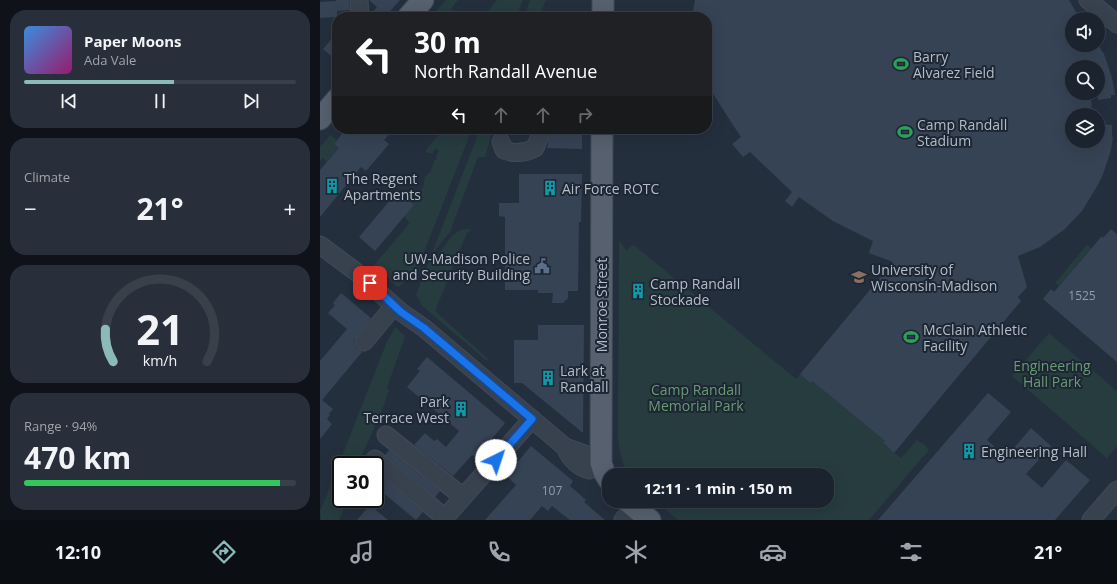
<!DOCTYPE html>
<meta charset="utf-8">
<style>
body{margin:0;font-family:"Open Sans",sans-serif;background:#282f3a;color:#f1f3f6;height:100vh;display:flex;flex-direction:column;font-size:15px;white-space:nowrap}
*{box-sizing:border-box;margin:0}
p{font-size:13px;color:#a0a4aa}
.icon{flex:none;width:22px;height:22px;fill:none;stroke:currentColor;stroke-width:2;stroke-linecap:round;stroke-linejoin:round}
.map{position:relative;flex:1;overflow:hidden}
.panel{display:flex;flex-direction:column;gap:10px;padding:10px;background:#0f1319;width:320px}
.panel>*{flex:none}
.top-card{position:absolute;left:12px;top:12px;width:380px;height:122px;border-radius:16px;box-shadow:0 4px 16px #0002,0 0 0 1px #39404a;background:#202124;color:#fff;overflow:hidden}
.buttons{position:absolute;left:745px;top:12px;display:grid;gap:8px}
.buttons a{display:grid;place-items:center;width:40px;height:40px;border-radius:50%;background:#1b232e;box-shadow:0 4px 16px #0002,0 0 0 1px #39404a;font-size:20px}
.speed{position:absolute;left:12px;top:456px;display:flex;gap:8px;font-size:20px;font-weight:700;text-align:center}
.speed>*{display:grid;place-content:center;width:52px;height:52px;border-radius:50%;background:#1b232e;box-shadow:0 4px 16px #0002,0 0 0 1px #39404a;line-height:1}
.speed .limit{border:2px solid #111;border-radius:6px;background:#fff;color:#111}
.pin{position:absolute;display:grid;place-items:center;width:34px;height:34px;color:#fff;margin:-17px;border-radius:8px;box-shadow:0 2px 6px #0006}
.me{position:absolute;width:44px;margin:-22px;rotate:41deg;stroke-linejoin:round;filter:drop-shadow(0 0 3px #0008)}
.turn{display:flex;align-items:center;gap:14px;height:84px;padding:0 16px;font-size:18px}
.turn .icon{width:52px;height:52px;stroke-width:2.5}
.turn b{display:block;font-size:28px;line-height:34px}
.lanes{display:flex;align-items:center;height:38px;padding:0 16px;background:#0003;justify-content:center;gap:20px;direction:ltr}
.lanes .off{opacity:.35}
.big{font-size:30px;font-weight:700;line-height:1.1}
.panel .tile{flex:1;display:flex;flex-direction:column;justify-content:center;gap:6px;min-width:0;padding:0 14px;border-radius:16px;background:#282f3a}
.panel .dial{align-items:center;gap:0}
.dial svg{height:104px;overflow:visible;fill:none;stroke:#39404a;stroke-width:7;stroke-linecap:round;text-anchor:middle}
.dial text{fill:#f1f3f6;stroke:none}
.song{display:flex;align-items:center;gap:12px}
.cover{width:48px;height:48px;border-radius:6px;background:linear-gradient(135deg,hsl(210 70% 55%),hsl(320 70% 35%))}
.played{height:4px;border-radius:2px;background:linear-gradient(90deg,#8bbbb9 55%,#39404a 55%)}
.keys{display:flex;justify-content:space-around;direction:ltr}
.heat{display:flex;justify-content:space-between;align-items:center;font-size:22px;direction:ltr}
.charge{height:6px;border-radius:3px;background:linear-gradient(90deg,#34c759 94%,#39404a 0)}
.trip{position:absolute;left:282px;top:468px;width:232px;height:40px;border-radius:16px;background:#1b232e;box-shadow:0 4px 16px #0002,0 0 0 1px #39404a;font-weight:700;line-height:40px;text-align:center}
.menu{display:flex;height:64px;justify-content:space-around;align-items:center;background:#0b0e12;color:#a0a4aa}
.menu .icon{width:28px;height:28px}
.menu .current{color:#8bbbb9}
.menu b{font-size:18px;color:#f1f3f6}
main{display:flex;flex:1;min-height:0}
.map>svg:first-child{display:block}
</style>
<main>
<section class="panel">
<div class="tile">
<div class="song"><i class="cover"></i><div><b>Paper Moons</b><p>Ada Vale</p></div></div>
<div class="played"></div>
<div class="keys"><svg class="icon" aria-label="previous" viewBox="0 0 24 24"><path d="M18 5L8 12l10 7zM5 5v14"/></svg><svg class="icon" aria-label="pause" viewBox="0 0 24 24"><path d="M8 5v14M16 5v14"/></svg><svg class="icon" aria-label="next" viewBox="0 0 24 24"><path d="M6 5l10 7-10 7zM19 5v14"/></svg></div>
</div>
<div class="tile"><p>Climate</p>
<div class="heat"><a>−</a><b class="big">21°</b><a>+</a></div>
</div>
<div class="tile dial"><svg viewBox="0 0 100 80">
<path d="M14 69A42 42 0 1 1 86 69"/>
<path d="M14 69A42 42 0 0 1 8 44" stroke="#8bbbb9"/>
<text x="50" y="56" font-size="32" font-weight="700">21</text>
<text x="50" y="72" font-size="11">km/h</text>
</svg></div>
<div class="tile"><p>Range · 94%</p><b class="big">470 km</b><div class="charge"></div></div>
</section>
<div class="map">
<svg width="797" height="520" viewBox="0 0 797 520">
<rect width="100%" height="100%" fill="#242f3e"/>
<g fill="#263c3f">
<polygon points="126,0 138,0 131,9 135,13 133,15 129,13 125,17 111,17"/>
<polygon points="177,0 203,0 196,17 175,17 169,10"/>
<polygon points="210,0 226,0 219,17 204,17"/>
<polygon points="124,129 152,129 98,268 89,279 78,287 54,265 90,223 84,216 94,205 91,202 103,187 105,177 111,171 114,161 117,159 116,156 119,151 115,148 113,153 108,153 105,151"/>
<path d="M 160,129 L 173,129 L 165,157 L 158,157 L 130,232 L 113,253 L 110,259 C 128,252 126,229 150,229 L 150,231 L 147,233 L 115,311 L 168,359 L 167,361 L 100,304 L 101,302 L 96,295 Z"/>
<polygon points="10,135 17,140 14,144 19,148 7,162 3,158 0,161 0,147"/>
<path d="M 299,240 L 306,250 L 314,245 L 476,379 L 480,374 L 490,383 L 492,381 L 565,441 L 563,444 L 581,458 L 597,440 L 605,445 L 609,450 L 549,520 L 358,520 L 335,501 L 507,501 L 507,475 L 309,475 C 302,463 299,451 298,437 Z"/>
<polygon points="767,245 771,248 739,286 735,283"/>
<polygon points="75,327 85,336 67,388 69,390 61,413 40,459 39,465 21,465 21,499 28,499 19,520 1,520 0,512 66,344"/>
<polygon points="729,333 797,391 797,446 787,458 692,376"/>
</g>
<g fill="#364354">
<polygon points="16,0 29,0 30,10 17,11 17,17 0,18 0,2 16,1"/>
<polygon points="49,0 80,0 65,17 50,17 50,15 57,7"/>
<polygon points="375,0 749,0 760,19 752,19 752,45 778,45 784,54 792,78 795,95 791,95 791,98 778,100 778,67 752,67 752,93 771,93 772,115 752,115 752,141 778,141 778,124 792,125 792,137 793,137 791,150 782,177 776,188 762,211 745,229 720,247 698,256 707,287 698,297 701,301 574,453 563,443 565,441 492,381 490,383 480,374 573,262 549,253 553,241 513,221 479,197 472,207 465,201 472,192 430,152 423,157 412,144 421,137 411,122 387,84 387,17 372,17"/>
<polygon points="17,33 17,61 3,49"/>
<polygon points="26,129 74,129 64,140 69,144 46,171 41,167 0,217 0,170 19,148 14,144"/>
<polygon points="228,129 262,129 262,149 227,148 230,135"/>
<polygon points="199,174 262,174 261,222 259,222 258,291 248,291 248,298 243,303 232,303 233,293 218,293 218,290 185,290 185,217 179,216 179,203 199,203"/>
<polygon points="78,191 94,205 55,251 39,237"/>
<polygon points="791,229 797,234 797,362 723,299 731,289 734,292 782,236 783,238"/>
<polygon points="21,293 51,318 34,340 35,346 37,349 42,352 2,400 13,409 9,414 10,415 7,419 12,424 0,439 0,361 27,329 8,313 15,305 13,303"/>
<polygon points="218,325 264,325 263,433 202,383 194,383 194,340 218,340"/>
<polygon points="107,357 185,423 156,458 152,455 133,476 94,445 105,433 114,441 117,439 126,447 139,431 87,387 100,371 97,369"/>
<polygon points="668,393 691,412 667,440 686,457 711,428 731,446 706,474 722,488 746,460 770,480 735,520 558,520"/>
<polygon points="211,446 253,481 250,486 266,500 264,502 285,520 250,520 232,506 228,511 222,506 210,520 165,520 196,485 186,476"/>
<polygon points="69,450 120,491 115,497 65,455"/>
<polygon points="58,474 103,512 96,520 55,486 55,478"/>
<polygon points="50,505 68,520 37,520"/>
</g>
<g fill="none" stroke-linecap="round" stroke-linejoin="round">
<g stroke="#414a57" stroke-width="19">
<g id="minor">
<polyline points="39,0 40,17"/>
<polyline points="768,0 797,24"/>
<path d="M 181,142 L 184,150 C 194,154 205,153 215,148 L 220,136"/>
<polyline points="0,245 35,271 81,312 104,328 245,447 267,455 281,463"/>
<polyline points="44,342 74,306"/>
<polyline points="66,435 143,497"/>
<path d="M 246,449 C 250,459 259,467 269,470 L 281,463"/>
<polyline points="55,459 125,518"/>
<polyline points="123,520 212,419"/>
<polyline points="303,520 314,507"/>
<polyline points="771,520 797,490"/>
</g>
</g>
<g stroke="#414a57" stroke-width="23">
<g id="major">
<polyline points="88,17 103,0"/>
<polyline points="283,17 283,0"/>
<polyline points="0,119 17,99"/>
<polyline points="282,129 281,463 284,472 289,480"/>
<polyline points="307,501 330,520"/>
</g>
</g>
<use href="#minor" stroke="#38414e" stroke-width="17"/>
<use href="#major" stroke="#56606e" stroke-width="21"/>
</g>
<g fill="none" stroke-linecap="round" stroke-linejoin="round">
<g stroke="#114b97" stroke-width="10">
<polyline id="route" points="50,283 81,312 104,328 212,419 176,460"/>
</g>
<use href="#route" stroke="#1a73e8" stroke-width="7"/>
</g>
<defs>
<g id="stadium-bare" transform="scale(1.2)"><path d="M0-5a6.5 5 0 1 0 0 10a6.5 5 0 1 0 0-10ZM-3.5-1.8h7v3.6h-7Z" fill="#2e9e5b" stroke="#1d2633" stroke-width="2.5" paint-order="stroke"/></g>
<g id="building-bare" transform="scale(1.2)"><path d="M-4-6H4V6H1V3H-1V6H-4ZM-2.5-4.3h1.7v1.8h-1.7ZM.8-4.3h1.7v1.8H.8ZM-2.5-1h1.7V.8h-1.7ZM.8-1h1.7V.8H.8Z" fill="#0f9aa8" stroke="#1d2633" stroke-width="2.5" paint-order="stroke"/></g>
<g id="civic-bare" transform="scale(1.2)"><path d="M-.6-6.5H3V-4.5H.6V-3L4-1V1h2V6H-6V1h2V-1L-.6-3ZM-1.2 2.5V6h2.4V2.5Z" fill="#5c6f8a" stroke="#1d2633" stroke-width="2.5" paint-order="stroke"/></g>
<g id="university-bare" transform="scale(1.2)"><path d="M0-5L7-2L0 1L-7-2ZM-4 1L0 2.5L4 1V4Q0 6-4 4Z" fill="#8d6e63" stroke="#1d2633" stroke-width="2.5" paint-order="stroke"/></g>
</defs>
<g fill-rule="evenodd">
<use href="#stadium-bare" x="581" y="64"/>
<use href="#stadium-bare" x="585" y="132"/>
<use href="#building-bare" x="12" y="186"/>
<use href="#building-bare" x="230" y="188"/>
<use href="#civic-bare" x="222" y="266"/>
<use href="#university-bare" x="539" y="277"/>
<use href="#building-bare" x="318" y="291"/>
<use href="#stadium-bare" x="591" y="337"/>
<use href="#building-bare" x="228" y="378"/>
<use href="#building-bare" x="141" y="409"/>
<use href="#building-bare" x="649" y="451"/>
</g>
<g text-anchor="middle" dominant-baseline="central" stroke-width="4" stroke-linejoin="round" paint-order="stroke">
<g font-size="12" fill="#929caa">
<text x="762" y="295">1525</text>
<text x="232" y="490">107</text>
</g>
<g font-size="14" fill="#b4bcc9" stroke="#1d2633" text-anchor="start">
<text x="593" y="56">Barry<tspan x="593" dy="16">Alvarez Field</tspan></text>
<text x="597" y="124">Camp Randall<tspan x="597" dy="16">Stadium</tspan></text>
<text x="24" y="178">The Regent<tspan x="24" dy="16">Apartments</tspan></text>
<text x="242" y="188">Air Force ROTC</text>
<text x="210" y="258" text-anchor="end">UW-Madison Police<tspan x="210" dy="16">and Security Building</tspan></text>
<text x="551" y="269">University of<tspan x="551" dy="16">Wisconsin-Madison</tspan></text>
<text x="330" y="283">Camp Randall<tspan x="330" dy="16">Stockade</tspan></text>
<text x="603" y="329">McClain Athletic<tspan x="603" dy="16">Facility</tspan></text>
<text x="240" y="370">Lark at<tspan x="240" dy="16">Randall</tspan></text>
<text x="129" y="401" text-anchor="end">Park<tspan x="129" dy="16">Terrace West</tspan></text>
<text x="661" y="451">Engineering Hall</text>
</g>
<g font-size="14" fill="#b4bcc9" stroke="#1d2633">
<text transform="translate(281 305) rotate(-90)">Monroe Street</text>
</g>
<g font-size="14" fill="#6b9a76" stroke="#1d2633">
<text x="732" y="365">Engineering<tspan x="732" dy="16">Hall Park</tspan></text>
<text x="376" y="389">Camp Randall<tspan x="376" dy="16">Memorial Park</tspan></text>
</g>
</g>
</svg>
<div class="buttons">
<a><svg class="icon" aria-label="sound" viewBox="0 0 24 24"><path d="M4 9h4l5-4v14l-5-4H4zM17 9q2 3 0 6"/></svg></a>
<a><svg class="icon" aria-label="search" viewBox="0 0 24 24"><circle cx="10" cy="10" r="6"/><path d="M15 15l6 6"/></svg></a>
<a><svg class="icon" aria-label="layers" viewBox="0 0 24 24"><path d="M12 4l9 5-9 5-9-5zM3 14l9 5 9-5"/></svg></a>
</div>
<div class="speed"><div class="limit">30</div></div>
<div class="pin" style="left:50px;top:283px;background:#d93025"><svg class="icon" aria-label="arrive" viewBox="0 0 24 24"><path d="M6 21V4h12l-3 4 3 4H6"/></svg></div>
<svg class="me" style="left:176px;top:460px" viewBox="-20 -20 40 40"><circle r="19" fill="#fff"/><path d="M0-13L10 11 0 6-10 11z" fill="#1a73e8"/></svg>
<div class="trip">12:11 · 1 min · 150 m</div>
<div class="top-card">
<div class="turn"><svg class="icon" aria-label="left" viewBox="0 0 24 24"><path d="M17 20v-9H6M10 6l-5 5 5 5"/></svg><div><b>30 m</b>North Randall Avenue</div></div>
<div class="lanes"><svg class="icon" aria-label="left" viewBox="0 0 24 24"><path d="M17 20v-9H6M10 6l-5 5 5 5"/></svg><svg class="icon off" aria-label="ahead" viewBox="0 0 24 24"><path d="M12 20V5M6 11l6-6 6 6"/></svg><svg class="icon off" aria-label="ahead" viewBox="0 0 24 24"><path d="M12 20V5M6 11l6-6 6 6"/></svg><svg class="icon off" aria-label="right" viewBox="0 0 24 24"><path d="M7 20v-9h11M14 6l5 5-5 5"/></svg></div>
</div>
</div>
</main>
<nav class="menu">
<b>12:10</b>
<svg class="icon current" aria-label="directions" viewBox="0 0 24 24"><path d="M12 3l9 9-9 9-9-9zM9 14v-3h6M13 9l2 2-2 2"/></svg>
<svg class="icon" aria-label="music" viewBox="0 0 24 24"><path d="M9 18V5l10-2v13"/><circle cx="6" cy="18" r="3"/><circle cx="16" cy="16" r="3"/></svg>
<svg class="icon" aria-label="phone" viewBox="0 0 24 24"><path d="M5 4h4l2 5-3 2q2 4 5 5l2-3 5 2v4C11 20 4 13 5 4z"/></svg>
<svg class="icon" aria-label="climate" viewBox="0 0 24 24"><path d="M12 3v18M4 7l16 10M4 17L20 7"/></svg>
<svg class="icon" aria-label="car" viewBox="0 0 24 24"><path d="M5 17H2v-5l4-1 3-4h7l3 4 3 1v5h-3M9 17h6M6 11h13"/><circle cx="7" cy="17" r="2"/><circle cx="17" cy="17" r="2"/></svg>
<svg class="icon" aria-label="filters" viewBox="0 0 24 24"><path d="M4 7h16M4 17h16"/><circle cx="9" cy="7" r="2"/><circle cx="15" cy="17" r="2"/></svg>
<b>21°</b>
</nav>
